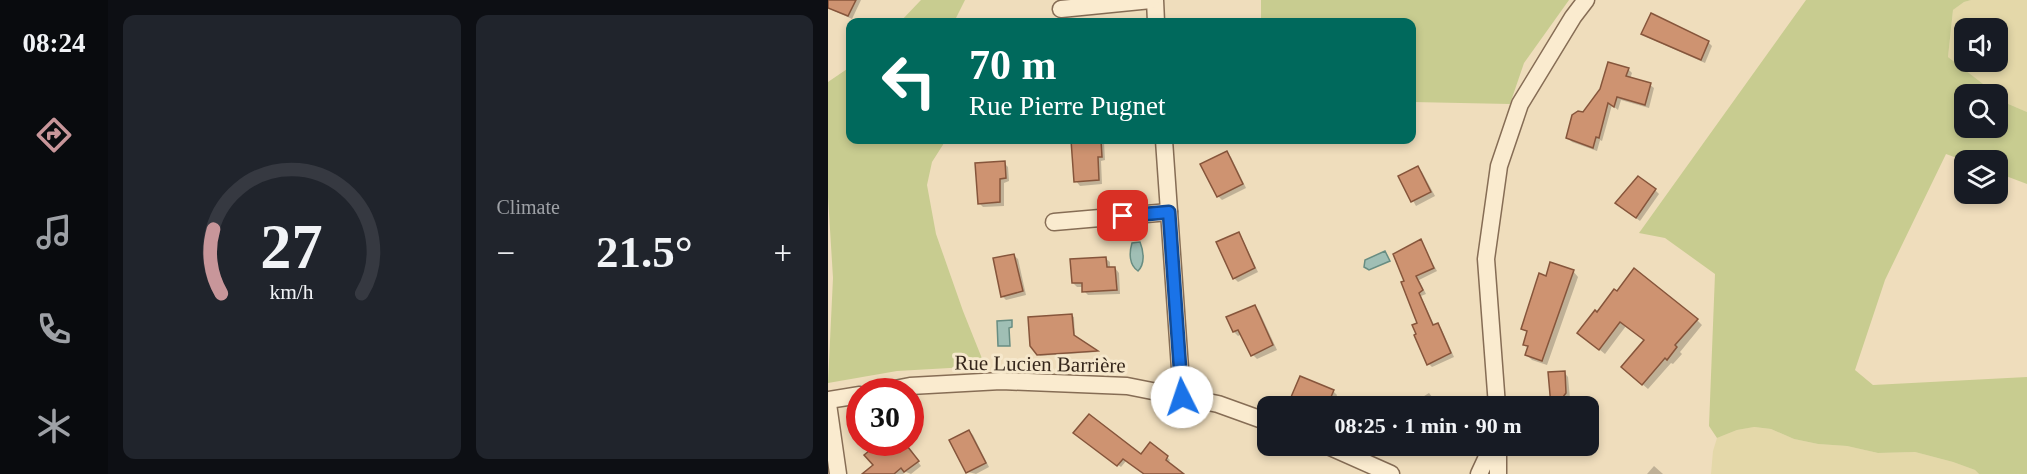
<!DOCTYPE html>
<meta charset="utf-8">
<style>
body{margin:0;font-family:Georgia,serif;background:#20242c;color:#f1f3f6;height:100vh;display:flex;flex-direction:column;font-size:22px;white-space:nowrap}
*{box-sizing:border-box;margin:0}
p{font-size:20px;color:#9ea1a6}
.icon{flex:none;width:33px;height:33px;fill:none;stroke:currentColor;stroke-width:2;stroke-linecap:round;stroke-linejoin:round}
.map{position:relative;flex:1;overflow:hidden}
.panel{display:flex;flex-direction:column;gap:15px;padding:15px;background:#0d0f14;width:720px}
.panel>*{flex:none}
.top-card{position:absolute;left:18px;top:18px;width:570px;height:126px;border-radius:12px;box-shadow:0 3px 9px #0003;background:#00695c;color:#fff;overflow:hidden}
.tools{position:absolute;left:1126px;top:18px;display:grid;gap:12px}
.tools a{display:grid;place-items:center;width:54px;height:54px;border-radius:12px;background:#171b24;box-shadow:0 3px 9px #0003;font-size:30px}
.speed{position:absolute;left:18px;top:378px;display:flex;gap:12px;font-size:30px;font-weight:700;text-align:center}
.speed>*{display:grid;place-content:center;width:78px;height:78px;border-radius:50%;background:#171b24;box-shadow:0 3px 9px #0003;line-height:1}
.speed .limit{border:9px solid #d22;background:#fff;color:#111}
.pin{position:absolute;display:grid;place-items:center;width:51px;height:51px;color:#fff;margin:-26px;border-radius:12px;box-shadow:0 3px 9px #0006}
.me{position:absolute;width:66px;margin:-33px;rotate:356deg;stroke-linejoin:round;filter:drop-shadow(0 0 4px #0008)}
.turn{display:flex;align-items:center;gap:21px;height:126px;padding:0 24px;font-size:27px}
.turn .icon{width:78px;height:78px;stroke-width:2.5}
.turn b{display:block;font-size:42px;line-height:51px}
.big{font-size:45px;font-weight:600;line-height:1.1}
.panel .widget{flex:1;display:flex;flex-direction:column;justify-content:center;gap:9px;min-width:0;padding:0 21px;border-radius:12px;background:#20242c}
.panel .dial{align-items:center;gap:0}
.dial svg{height:156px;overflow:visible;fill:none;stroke:#363941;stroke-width:7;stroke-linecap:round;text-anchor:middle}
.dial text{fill:#f1f3f6;stroke:none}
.heat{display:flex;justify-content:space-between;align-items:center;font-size:33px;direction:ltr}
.panel .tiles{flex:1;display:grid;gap:15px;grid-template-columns:repeat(2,1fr)}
.trip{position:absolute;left:429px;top:396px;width:342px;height:60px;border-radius:12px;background:#171b24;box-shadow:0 3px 9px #0003;font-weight:600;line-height:60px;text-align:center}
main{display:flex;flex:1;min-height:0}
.dock{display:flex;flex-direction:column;width:108px;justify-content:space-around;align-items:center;background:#090b0e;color:#9ea1a6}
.dock .icon{width:42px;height:42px}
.dock .on{color:#c8969a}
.dock b{font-size:27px;color:#f1f3f6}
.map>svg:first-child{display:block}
</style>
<main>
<nav class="dock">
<b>08:24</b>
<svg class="icon on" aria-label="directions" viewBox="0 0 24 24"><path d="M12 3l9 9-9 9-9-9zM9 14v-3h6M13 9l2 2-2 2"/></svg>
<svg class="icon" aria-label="music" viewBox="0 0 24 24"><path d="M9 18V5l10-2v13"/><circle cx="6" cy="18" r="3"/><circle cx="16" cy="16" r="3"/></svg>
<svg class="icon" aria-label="phone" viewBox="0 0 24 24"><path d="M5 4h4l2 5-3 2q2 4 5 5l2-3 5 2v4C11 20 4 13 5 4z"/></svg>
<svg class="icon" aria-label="climate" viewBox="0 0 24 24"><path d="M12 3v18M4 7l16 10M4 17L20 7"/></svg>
</nav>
<section class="panel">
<div class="tiles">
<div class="widget dial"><svg viewBox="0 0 100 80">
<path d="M14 69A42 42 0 1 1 86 69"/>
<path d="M14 69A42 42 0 0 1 10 36" stroke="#c8969a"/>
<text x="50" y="56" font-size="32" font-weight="700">27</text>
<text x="50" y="72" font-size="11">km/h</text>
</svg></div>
<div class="widget"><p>Climate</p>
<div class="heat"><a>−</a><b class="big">21.5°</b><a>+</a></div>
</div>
</div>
</section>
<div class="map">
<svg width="1199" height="474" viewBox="0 0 1199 474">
<rect width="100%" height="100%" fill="#efddbc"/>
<g fill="#e4d8a9" fill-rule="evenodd">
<path d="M 1143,0 L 1199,0 L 1199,112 L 1178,103 L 1120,57 L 1125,10 L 1136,2 ZM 1137,28 L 1170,28 L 1170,62 L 1137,62 Z"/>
<polygon points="925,427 943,429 966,439 990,444 1019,446 1050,453 1087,452 1125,462 1147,470 1151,474 883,474 885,451 889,438 909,430"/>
</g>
<g fill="#c8cc90">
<polygon points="93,0 137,0 126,22 72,22"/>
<polygon points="433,0 741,0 696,63 682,104 584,102 584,22 433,22"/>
<polygon points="978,0 1143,0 1136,2 1125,10 1120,57 1168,94 1137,94 1137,128 1170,128 1170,96 1178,103 1199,112 1199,184 1170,173 1170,160 1137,161 1118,154 1057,280 1027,370 1045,385 1199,377 1199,474 1151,474 1147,470 1125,462 1087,452 1050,453 1019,446 990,444 966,439 943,429 926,427 909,430 889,438 881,426 887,274 837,238 811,233"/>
<polygon points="22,67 22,140 118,140 104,162 99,185 108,234 135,311 157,366 69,371 0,383 5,278 0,197 0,82"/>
</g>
<g fill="#a0bfb5" stroke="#688d82" stroke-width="1.5">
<path d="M 312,242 C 316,252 317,264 310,271 C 301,265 301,253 304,243 Z"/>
<polygon points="557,251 562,261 541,270 536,267 537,260"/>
<polygon points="184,320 184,327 181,328 182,346 170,346 169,321"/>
</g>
<g fill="#0003">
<polygon points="0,0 33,0 24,19 0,8"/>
<polygon points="382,19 385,22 359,22 359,20"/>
<polygon points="815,33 880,42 884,46 877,63 819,37"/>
<polygon points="800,69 804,73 802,79 822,85 826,88 821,108 793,100 790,110 784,105 774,141 772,140 769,151 744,142 740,138 756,114"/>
<polygon points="245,140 274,140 276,142 277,160 273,161 274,184 252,186 248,181"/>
<polygon points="399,153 403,157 418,188 394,200 390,196"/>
<polygon points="176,163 180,167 181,181 176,183 176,206 155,207 151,203"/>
<polygon points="590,167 594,172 607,196 588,206 572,177"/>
<polygon points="827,190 831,194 812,221 793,207"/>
<polygon points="410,234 414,238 430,272 410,282 406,278"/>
<polygon points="592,241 609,271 591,280 598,294 593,296 607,327 610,325 613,328 626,357 604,367 601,364 578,282"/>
<polygon points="185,255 190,259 198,295 178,300 174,296"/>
<polygon points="277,258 282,262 282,269 287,268 291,273 292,294 260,295 256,291 256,287 249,287 245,283"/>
<polygon points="745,271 750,277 719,365 704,360 698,354 701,348 697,344 700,334 695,328 719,278"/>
<polygon points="427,306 431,311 449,350 429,359 425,355 414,334 410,336 406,332 400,318"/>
<polygon points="767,312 869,320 874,325 852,352 854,354 845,364 843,363 820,389 800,372 817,341 798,326 777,354 751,333"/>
<polygon points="244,316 246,317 247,338 269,352 212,356 203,345"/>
<polygon points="736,372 740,377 742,398 735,406 724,406 722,374"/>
<polygon points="505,391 509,395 504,406 481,406 469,401 465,397"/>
<polygon points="601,393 611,406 587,406 585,403"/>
<polygon points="141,431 145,435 161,467 148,474 140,472 123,441"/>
<polygon points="250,435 314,456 339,457 342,460 340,464 353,474 317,474 298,461 293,467"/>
<polygon points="75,442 93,466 83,474 78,472 75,474 45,474"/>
<polygon points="826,466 835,474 819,474"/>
</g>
<g fill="#ce9371" stroke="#86553b" stroke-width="1.5">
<polygon points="0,0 28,0 20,16 0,8"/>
<polygon points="823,13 881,41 873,60 813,34"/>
<polygon points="780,62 801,68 798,76 823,83 817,105 789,97 786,107 780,103 771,138 768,137 765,148 738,138 744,115 750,111 755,112 772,89"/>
<polygon points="243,140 273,140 274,157 270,157 271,180 246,182"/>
<polygon points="399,151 415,184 389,197 372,164"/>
<polygon points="177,161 178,178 172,179 172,202 150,204 147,163"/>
<polygon points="590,166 603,192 583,202 570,176"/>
<polygon points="810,176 828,189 808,218 787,203"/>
<polygon points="411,232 427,268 405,279 388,242"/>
<polygon points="593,239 606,268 588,276 595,290 591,293 605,325 610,323 623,353 599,365 586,335 588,334 584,325 589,323 573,282 576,281 565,254"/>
<polygon points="186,254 195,291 173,297 165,258"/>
<polygon points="278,257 279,267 287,267 289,290 254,292 254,283 244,283 242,259"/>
<polygon points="722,262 746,270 714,361 697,355 700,346 695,345 699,331 693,329 711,273 718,276"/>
<polygon points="806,268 870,319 847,345 849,347 839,360 837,358 814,385 793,367 816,340 792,322 771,350 749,333 767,310 769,312 786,289 789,291"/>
<polygon points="427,305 445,345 423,356 410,330 405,332 398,317"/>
<polygon points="244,314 246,335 270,351 209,355 202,346 200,317"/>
<polygon points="737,371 738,393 728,406 723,406 720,372"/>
<polygon points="472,376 506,390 499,406 484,406 463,397"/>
<polygon points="261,414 313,454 322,442 340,456 338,460 356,474 316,474 295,459 289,466 245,433"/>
<polygon points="141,430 158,463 138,473 121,440"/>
<polygon points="52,442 76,442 91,461 76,472 73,468 66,474 34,474 45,465 36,455"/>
</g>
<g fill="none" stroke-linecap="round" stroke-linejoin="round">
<g stroke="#866d55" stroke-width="19">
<g id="street">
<polyline points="327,0 328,22"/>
<polyline points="233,9 323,0"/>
<polyline points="336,140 354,397"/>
<polyline points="226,222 341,212"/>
<polyline points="51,392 82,386 173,381 299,386 390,404 440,422"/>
<polyline points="0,400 32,395"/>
<polyline points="0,404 10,474"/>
<polyline points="669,406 658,259 671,166 692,104 745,17 758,0"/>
<polyline points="500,446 563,474"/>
<polyline points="651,474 664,446"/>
<polyline points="670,474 670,446"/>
</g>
</g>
<use href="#street" stroke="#faebcf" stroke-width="16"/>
</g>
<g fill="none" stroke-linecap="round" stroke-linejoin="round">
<g stroke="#114b97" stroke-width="15">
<polyline id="route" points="295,216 341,212 354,397"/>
</g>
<use href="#route" stroke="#1a73e8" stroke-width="10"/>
</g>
<g text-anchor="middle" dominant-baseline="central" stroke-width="6" stroke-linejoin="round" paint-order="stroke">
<g font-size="21" fill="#35261b" stroke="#f6e8cc">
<text transform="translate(212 364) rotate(1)">Rue Lucien Barrière</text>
</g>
</g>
</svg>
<div class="tools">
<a><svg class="icon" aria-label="sound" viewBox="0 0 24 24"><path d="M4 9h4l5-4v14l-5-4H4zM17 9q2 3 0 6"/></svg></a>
<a><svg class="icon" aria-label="search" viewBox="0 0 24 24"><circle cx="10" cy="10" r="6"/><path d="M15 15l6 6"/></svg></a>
<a><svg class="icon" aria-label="layers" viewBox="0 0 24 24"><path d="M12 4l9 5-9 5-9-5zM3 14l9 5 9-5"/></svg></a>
</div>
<div class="speed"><div class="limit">30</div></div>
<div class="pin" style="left:295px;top:216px;background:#d93025"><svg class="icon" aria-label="arrive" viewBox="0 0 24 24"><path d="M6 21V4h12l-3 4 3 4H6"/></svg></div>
<svg class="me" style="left:354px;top:397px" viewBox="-20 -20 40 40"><circle r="19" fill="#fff"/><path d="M0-13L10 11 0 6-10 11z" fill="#1a73e8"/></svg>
<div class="trip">08:25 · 1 min · 90 m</div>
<div class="top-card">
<div class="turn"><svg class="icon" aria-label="left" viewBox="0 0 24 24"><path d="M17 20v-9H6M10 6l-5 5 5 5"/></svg><div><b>70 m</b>Rue Pierre Pugnet</div></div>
</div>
</div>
</main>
